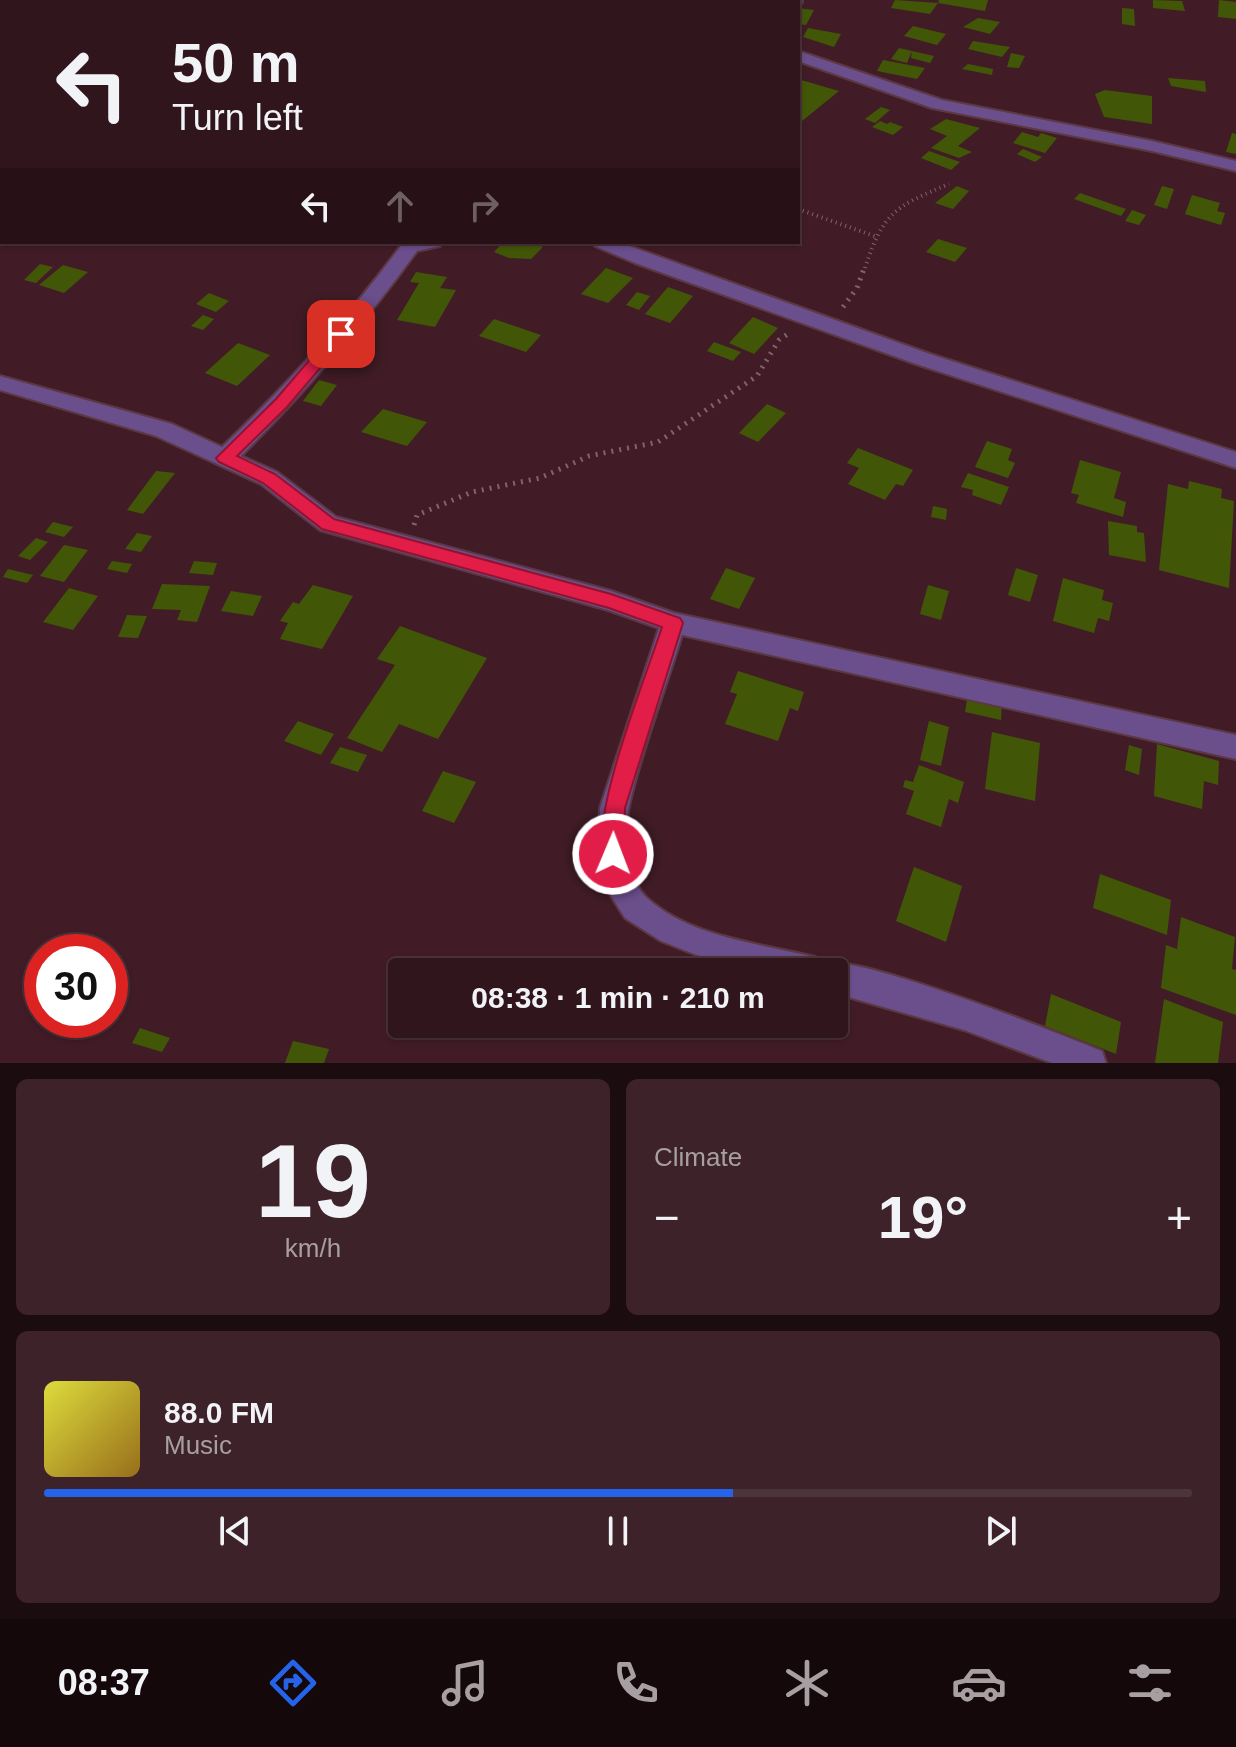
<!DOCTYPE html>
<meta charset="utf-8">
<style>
body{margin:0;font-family:Arial,sans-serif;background:#3d2229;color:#f1f3f6;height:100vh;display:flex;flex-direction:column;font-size:30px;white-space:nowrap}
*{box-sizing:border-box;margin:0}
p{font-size:26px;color:#a89fa3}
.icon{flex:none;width:44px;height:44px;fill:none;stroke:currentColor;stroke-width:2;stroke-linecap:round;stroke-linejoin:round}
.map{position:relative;height:1063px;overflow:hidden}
.side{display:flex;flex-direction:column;gap:16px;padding:16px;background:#1b0c0f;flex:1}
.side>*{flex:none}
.top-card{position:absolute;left:0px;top:0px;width:800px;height:244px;box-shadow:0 2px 6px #0004,0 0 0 2px #4c343b;background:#31151c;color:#f1f3f6;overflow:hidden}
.speed{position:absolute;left:24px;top:934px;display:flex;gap:16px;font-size:40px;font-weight:700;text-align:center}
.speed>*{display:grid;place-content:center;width:104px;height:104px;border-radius:50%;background:#31151c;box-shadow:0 2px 6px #0004,0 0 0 2px #4c343b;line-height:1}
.speed .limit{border:12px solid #d22;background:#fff;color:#111}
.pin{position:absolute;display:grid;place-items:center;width:68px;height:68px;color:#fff;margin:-34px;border-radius:16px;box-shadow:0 4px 12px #0006}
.me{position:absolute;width:88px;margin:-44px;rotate:1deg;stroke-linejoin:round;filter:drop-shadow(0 0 6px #0008)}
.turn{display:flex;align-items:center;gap:28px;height:168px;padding:0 40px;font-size:36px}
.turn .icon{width:104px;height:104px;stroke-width:2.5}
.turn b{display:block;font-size:56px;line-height:68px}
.lanes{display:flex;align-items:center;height:76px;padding:0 40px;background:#0003;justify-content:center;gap:40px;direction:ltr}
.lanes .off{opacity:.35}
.big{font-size:60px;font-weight:700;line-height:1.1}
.side .tile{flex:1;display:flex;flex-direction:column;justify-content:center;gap:12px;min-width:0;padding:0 28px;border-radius:12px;background:#3d2229}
.side .dial{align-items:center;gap:0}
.dial b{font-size:104px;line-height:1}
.song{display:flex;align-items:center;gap:24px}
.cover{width:96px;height:96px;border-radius:12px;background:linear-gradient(135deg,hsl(60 70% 55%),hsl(40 70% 35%))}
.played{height:8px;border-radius:4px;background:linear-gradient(90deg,#2563eb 60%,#4c343b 60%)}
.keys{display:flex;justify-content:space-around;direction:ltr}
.heat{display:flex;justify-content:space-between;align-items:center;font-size:44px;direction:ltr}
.side .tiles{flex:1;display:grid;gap:16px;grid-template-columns:1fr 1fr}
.tile:last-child{grid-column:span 2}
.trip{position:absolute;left:388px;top:958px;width:460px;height:80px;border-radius:8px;background:#31151c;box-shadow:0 2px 6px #0004,0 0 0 2px #4c343b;font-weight:700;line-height:80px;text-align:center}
.tabs{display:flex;height:128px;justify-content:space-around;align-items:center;background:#14080b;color:#a89fa3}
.tabs .icon{width:56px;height:56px}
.tabs .active{color:#2563eb}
.tabs b{font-size:36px;color:#f1f3f6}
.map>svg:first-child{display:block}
</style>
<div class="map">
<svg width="1236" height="1063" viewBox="0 0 1236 1063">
<rect width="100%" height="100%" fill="#411c26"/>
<g fill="#425607">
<polygon points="895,0 938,3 939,0 988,0 985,11 938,3 930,14 891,8"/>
<polygon points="1153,0 1182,1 1185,11 1153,8"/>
<polygon points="1219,0 1236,2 1236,19 1218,17"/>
<polygon points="798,8 814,10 806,25 798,24"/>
<polygon points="1122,8 1134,9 1135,26 1122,24"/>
<polygon points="978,18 1000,22 990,34 963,27"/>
<polygon points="913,26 946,34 937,45 904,36"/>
<polygon points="808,28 841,34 834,47 803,37"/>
<polygon points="973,41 1010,47 1002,57 968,49"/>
<polygon points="899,48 912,51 934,56 930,63 911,58 912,51 907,63 891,59"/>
<polygon points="1011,53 1025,56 1019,68 1007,67"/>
<polygon points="883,60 925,68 917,79 877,71"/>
<polygon points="968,64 993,69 992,75 962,69"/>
<polygon points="1168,78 1205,81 1206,92 1171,86"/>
<polygon points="801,80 839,91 802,121 798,120 798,82"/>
<polygon points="1105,90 1152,96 1152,124 1104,117 1095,94"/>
<polygon points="881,107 890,110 875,123 865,119"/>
<polygon points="946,119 980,128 958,146 972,152 959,158 931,148 947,136 930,129"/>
<polygon points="880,121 887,124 890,122 903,127 893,135 872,127"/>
<polygon points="1022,132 1038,137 1041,133 1057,138 1045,153 1013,143"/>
<polygon points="1232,133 1236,134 1236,154 1226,152"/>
<polygon points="1023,149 1042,157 1035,162 1017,154"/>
<polygon points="929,151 960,162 951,170 921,158"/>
<polygon points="957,186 969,191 953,209 935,203"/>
<polygon points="1162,186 1174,189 1167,209 1154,205"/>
<polygon points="1080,193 1126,209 1121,216 1074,199"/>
<polygon points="1192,195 1220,203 1217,211 1225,213 1221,225 1185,214"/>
<polygon points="1132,210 1146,215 1139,225 1125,221"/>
<polygon points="938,239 967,248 955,262 926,252"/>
<polygon points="503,242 530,242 543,247 531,259 509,258 494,252"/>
<polygon points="40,264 53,267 36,283 24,280"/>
<polygon points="63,265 88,272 64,293 39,285"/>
<polygon points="606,268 633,278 608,303 581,294"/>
<polygon points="416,272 447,277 440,288 456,290 435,327 397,320 419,283 410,282"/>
<polygon points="668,287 693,296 670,323 645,314"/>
<polygon points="637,292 650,296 639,310 626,305"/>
<polygon points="209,293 229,301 216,312 196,304"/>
<polygon points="203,315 214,319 203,330 191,326"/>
<polygon points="753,317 778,328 754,354 729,343"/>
<polygon points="494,319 541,335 526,352 479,336"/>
<polygon points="714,342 741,352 733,361 707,351"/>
<polygon points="238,343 270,355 237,386 205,373"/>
<polygon points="319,380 337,385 321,406 303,401"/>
<polygon points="767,404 786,413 758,442 739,433"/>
<polygon points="383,409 427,422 407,446 361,432"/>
<polygon points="987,441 1012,449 1008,460 1015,463 1008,478 975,467"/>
<polygon points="858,448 913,470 903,486 896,484 885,500 848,484 859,468 847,463"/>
<polygon points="1080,460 1121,472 1114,498 1126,502 1123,517 1076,503 1079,495 1071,493"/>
<polygon points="156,471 175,473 143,514 127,510"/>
<polygon points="968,473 1009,487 1001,505 972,495 973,490 961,487"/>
<polygon points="1189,481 1222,489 1221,498 1234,501 1229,588 1159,570 1168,484 1188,489"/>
<polygon points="933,506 947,509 946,520 931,517"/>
<polygon points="1108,521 1137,526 1137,532 1144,533 1146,562 1109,555"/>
<polygon points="53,522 73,527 64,537 45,532"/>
<polygon points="137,533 152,536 141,552 125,549"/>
<polygon points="36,538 48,542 30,560 18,556"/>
<polygon points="64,545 88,550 64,582 40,576"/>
<polygon points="112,561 132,564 127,573 107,569"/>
<polygon points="194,561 217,563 213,575 189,573"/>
<polygon points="726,568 755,578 739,609 710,599"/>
<polygon points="1016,568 1038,575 1030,602 1008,595"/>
<polygon points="8,569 33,575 27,583 3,577"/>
<polygon points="1063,578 1104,590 1102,600 1113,603 1109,621 1098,618 1094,633 1053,621"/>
<polygon points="162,584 210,586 197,622 177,620 181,610 152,609"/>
<polygon points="313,585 353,596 322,649 280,639 288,623 280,621 293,602 299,604"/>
<polygon points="928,585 949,591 941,620 920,614"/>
<polygon points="69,588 98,596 73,630 43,622"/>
<polygon points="231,591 262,596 253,616 221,611"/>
<polygon points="127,615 147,616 138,638 118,637"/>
<polygon points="400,626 487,658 438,739 399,724 382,752 347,738 395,665 377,659"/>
<polygon points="738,671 804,692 798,711 790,708 778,741 725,724 737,694 730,692"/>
<polygon points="968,693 1002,700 1001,720 965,712"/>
<polygon points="298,721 334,734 321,755 284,741"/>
<polygon points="929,721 949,727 941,766 920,760"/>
<polygon points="992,732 1040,743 1035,801 985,789"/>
<polygon points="1157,744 1219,761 1218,785 1204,781 1202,809 1154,796"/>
<polygon points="1129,745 1142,749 1139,775 1125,770"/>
<polygon points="340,747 367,755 358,772 330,763"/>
<polygon points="919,765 964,782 958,803 949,799 941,827 906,814 914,791 903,787 905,780 913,782"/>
<polygon points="443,771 476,782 454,823 422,811"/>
<polygon points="914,867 962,886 946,942 896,921"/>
<polygon points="1100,874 1171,900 1167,935 1093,908"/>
<polygon points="1181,917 1235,937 1232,969 1236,970 1236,1015 1161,988 1166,945 1177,949"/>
<polygon points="1051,994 1121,1022 1116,1054 1045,1026"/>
<polygon points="1164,999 1223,1022 1218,1063 1155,1063"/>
<polygon points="140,1028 170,1038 162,1052 132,1043"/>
<polygon points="293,1041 329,1049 324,1063 285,1063"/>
</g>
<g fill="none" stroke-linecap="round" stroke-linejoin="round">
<g stroke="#5b3842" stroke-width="4">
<g id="street">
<polygon points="3,0 19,0 2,2"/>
<rect x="636" y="0" width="16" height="2"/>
<polygon points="786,0 802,0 802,2 798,6 798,2"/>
<polygon points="0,23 2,24 2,37 0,36"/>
<polygon points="798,51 942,100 1152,141 1236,161 1236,171 1152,151 932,108 798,61"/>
<path d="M 443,242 L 440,246 L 417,251 C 364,324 305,392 241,456 L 277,472 L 336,517 L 611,591 L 674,613 L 1236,735 L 1236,759 L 682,635 C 665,691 642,748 629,806 C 623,833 626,879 648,899 C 691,937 761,944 815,957 L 827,964 C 855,953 1064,1035 1102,1051 L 1106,1063 L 1052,1063 L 964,1030 L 834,993 L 834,972 L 753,972 L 717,963 L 661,941 L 625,918 L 611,896 L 598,854 L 600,808 L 659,628 L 608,610 L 320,530 L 261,484 L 156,436 L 0,390 L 0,376 L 172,424 L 222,447 C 288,384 349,316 403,243 Z"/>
<polygon points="592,242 618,242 930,354 1236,452 1236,468 916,364 635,263 595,246"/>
</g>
</g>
<g stroke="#82636b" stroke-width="4" stroke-dasharray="1 4" stroke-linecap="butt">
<polyline points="798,209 877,237"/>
<path d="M 865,268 C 883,212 896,206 949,184"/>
</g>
<g stroke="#82636b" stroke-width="5" stroke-dasharray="2 6" stroke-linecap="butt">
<polyline points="843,307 857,288 865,266"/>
<polyline points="414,525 417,515 472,492 540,478 589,456 658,442 757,376 779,340 789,333"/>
</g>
<use href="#street" fill="#6b4e8c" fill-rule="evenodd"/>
</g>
<path fill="#e11d48" stroke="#92132f" stroke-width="2" d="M 341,329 L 346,330 L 346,338 L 287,407 L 237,456 L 275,474 L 334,519 L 611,594 L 680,618 L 683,623 L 625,808 L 624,854 L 621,861 L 613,865 L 605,861 C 587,821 647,674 662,627 L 609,608 L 322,529 L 263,483 L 219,462 L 216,458 L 276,399 L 335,330 Z"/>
</svg>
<div class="speed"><div class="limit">30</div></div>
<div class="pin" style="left:341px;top:334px;background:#d93025"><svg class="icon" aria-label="arrive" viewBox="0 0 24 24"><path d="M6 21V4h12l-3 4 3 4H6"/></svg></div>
<svg class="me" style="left:613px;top:854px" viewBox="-20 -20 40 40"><circle r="17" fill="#e11d48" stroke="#fff" stroke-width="3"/><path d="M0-11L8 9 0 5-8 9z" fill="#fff"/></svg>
<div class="trip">08:38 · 1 min · 210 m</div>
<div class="top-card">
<div class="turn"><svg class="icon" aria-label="left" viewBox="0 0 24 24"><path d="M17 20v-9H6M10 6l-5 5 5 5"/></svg><div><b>50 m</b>Turn left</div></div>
<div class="lanes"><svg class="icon" aria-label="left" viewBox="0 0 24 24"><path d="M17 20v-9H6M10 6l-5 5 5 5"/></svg><svg class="icon off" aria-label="ahead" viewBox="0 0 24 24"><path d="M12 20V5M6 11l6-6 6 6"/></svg><svg class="icon off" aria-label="right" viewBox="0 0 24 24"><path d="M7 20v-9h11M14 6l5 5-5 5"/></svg></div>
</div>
</div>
<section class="side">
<div class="tiles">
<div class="tile dial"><b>19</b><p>km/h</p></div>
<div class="tile"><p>Climate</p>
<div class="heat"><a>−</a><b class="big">19°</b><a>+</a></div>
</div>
<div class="tile">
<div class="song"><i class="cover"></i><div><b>88.0 FM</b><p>Music</p></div></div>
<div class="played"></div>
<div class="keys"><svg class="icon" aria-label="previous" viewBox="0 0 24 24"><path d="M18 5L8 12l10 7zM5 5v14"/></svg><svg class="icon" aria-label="pause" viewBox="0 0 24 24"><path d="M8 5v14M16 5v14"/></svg><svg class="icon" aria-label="next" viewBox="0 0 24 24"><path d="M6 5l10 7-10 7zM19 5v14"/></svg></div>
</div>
</div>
</section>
<nav class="tabs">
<b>08:37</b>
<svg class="icon active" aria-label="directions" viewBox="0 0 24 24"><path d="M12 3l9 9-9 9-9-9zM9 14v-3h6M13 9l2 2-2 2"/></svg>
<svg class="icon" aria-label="music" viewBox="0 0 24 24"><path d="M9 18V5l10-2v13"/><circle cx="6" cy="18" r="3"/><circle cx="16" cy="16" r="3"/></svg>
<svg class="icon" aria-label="phone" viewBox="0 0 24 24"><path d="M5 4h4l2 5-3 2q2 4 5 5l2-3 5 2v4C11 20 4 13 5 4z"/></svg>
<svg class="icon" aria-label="climate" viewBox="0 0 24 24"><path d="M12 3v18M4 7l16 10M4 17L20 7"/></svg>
<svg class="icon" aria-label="car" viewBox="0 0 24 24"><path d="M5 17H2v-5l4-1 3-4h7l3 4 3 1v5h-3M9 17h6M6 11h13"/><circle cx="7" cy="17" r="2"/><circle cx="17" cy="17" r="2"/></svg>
<svg class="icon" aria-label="filters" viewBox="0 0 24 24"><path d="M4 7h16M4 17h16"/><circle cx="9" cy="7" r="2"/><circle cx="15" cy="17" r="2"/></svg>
</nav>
